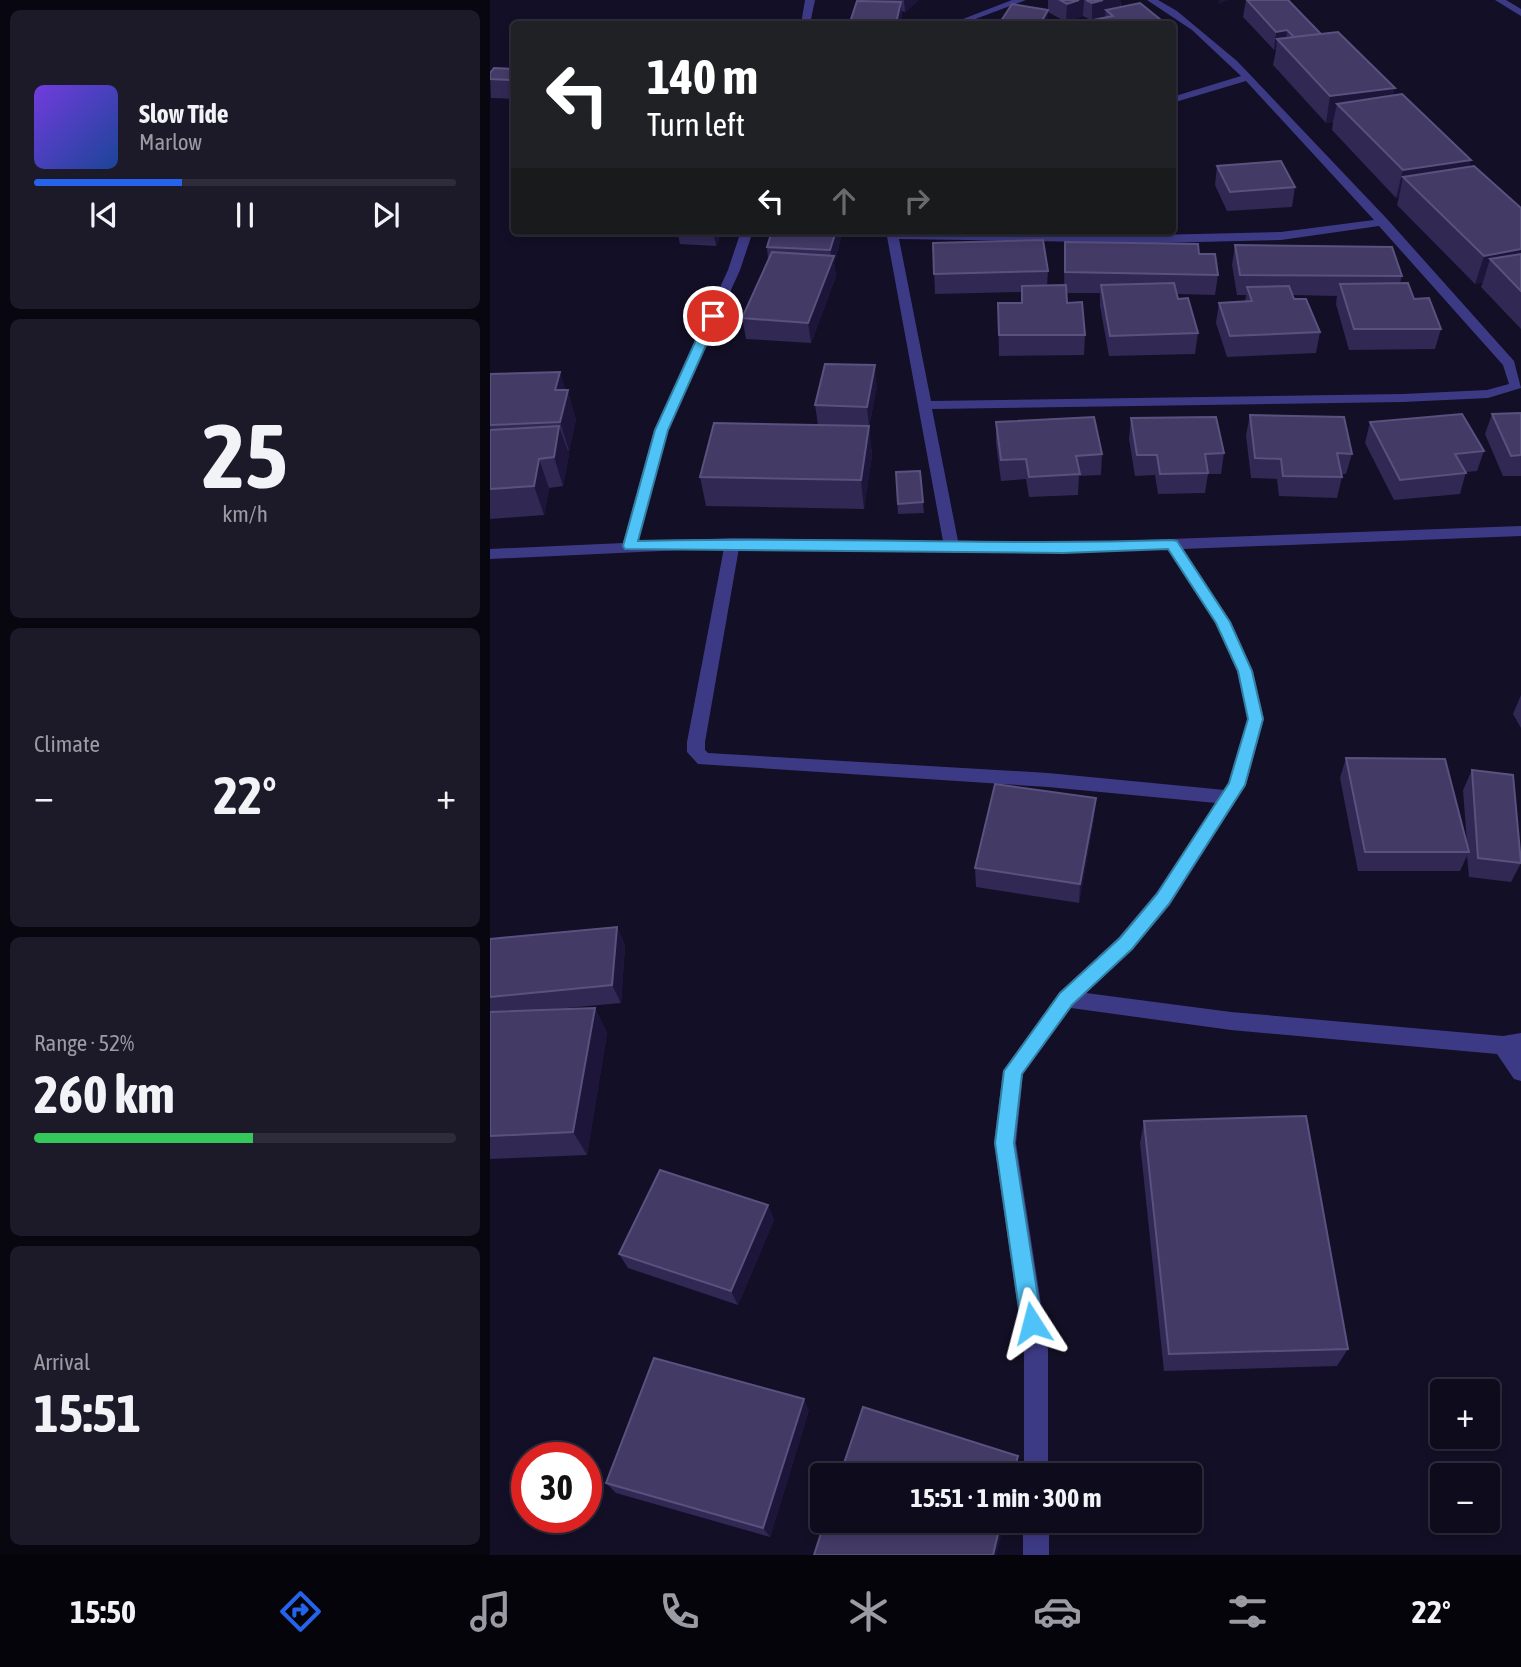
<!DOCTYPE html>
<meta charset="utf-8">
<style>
body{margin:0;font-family:"Asap Condensed",sans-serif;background:#1c1929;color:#f1f3f6;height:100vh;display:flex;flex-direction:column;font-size:26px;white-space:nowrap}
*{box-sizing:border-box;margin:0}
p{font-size:23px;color:#9b9ba3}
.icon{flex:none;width:38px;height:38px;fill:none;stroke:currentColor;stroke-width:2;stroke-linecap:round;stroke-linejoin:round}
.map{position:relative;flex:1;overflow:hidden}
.details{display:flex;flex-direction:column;gap:10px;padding:10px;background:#08060f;width:490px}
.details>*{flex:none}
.guide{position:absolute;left:21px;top:21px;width:665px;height:214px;border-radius:7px;box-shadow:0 4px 10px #0003,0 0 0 2px #2e2b3b;background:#202124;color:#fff;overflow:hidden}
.buttons{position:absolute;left:940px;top:1379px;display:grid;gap:14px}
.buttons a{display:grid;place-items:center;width:70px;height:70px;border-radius:7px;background:#0e0b1c;box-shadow:0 4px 10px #0003,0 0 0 2px #2e2b3b;font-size:35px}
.speed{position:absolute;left:21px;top:1442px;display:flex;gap:14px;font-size:35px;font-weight:700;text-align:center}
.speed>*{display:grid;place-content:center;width:91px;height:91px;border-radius:50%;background:#0e0b1c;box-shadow:0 4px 10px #0003,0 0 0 2px #2e2b3b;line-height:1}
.speed .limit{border:10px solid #d22;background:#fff;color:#111}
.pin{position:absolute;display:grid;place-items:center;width:60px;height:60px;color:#fff;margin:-30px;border:4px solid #fff;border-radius:50%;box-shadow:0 2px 7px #0007}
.me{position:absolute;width:77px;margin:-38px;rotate:351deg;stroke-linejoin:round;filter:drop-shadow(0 0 5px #0008)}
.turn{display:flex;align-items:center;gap:24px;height:147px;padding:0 21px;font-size:32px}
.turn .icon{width:91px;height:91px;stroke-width:2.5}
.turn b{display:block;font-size:49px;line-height:60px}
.lanes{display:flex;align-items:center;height:66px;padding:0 21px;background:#0003;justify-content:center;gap:35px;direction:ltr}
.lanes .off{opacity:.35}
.big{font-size:52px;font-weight:700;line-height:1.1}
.details .card{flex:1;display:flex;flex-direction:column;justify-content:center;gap:10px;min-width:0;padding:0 24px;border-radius:10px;background:#1c1929}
.details .dial{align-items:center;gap:0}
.dial b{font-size:91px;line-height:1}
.song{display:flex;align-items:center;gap:21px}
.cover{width:84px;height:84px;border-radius:10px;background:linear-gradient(135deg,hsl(260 70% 55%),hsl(220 70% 35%))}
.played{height:7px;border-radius:4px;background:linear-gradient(90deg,#2563eb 35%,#2e2b3b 35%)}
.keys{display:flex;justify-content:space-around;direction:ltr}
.heat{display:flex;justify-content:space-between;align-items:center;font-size:38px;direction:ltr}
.charge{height:10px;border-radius:5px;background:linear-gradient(90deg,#34c759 52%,#2e2b3b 0)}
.trip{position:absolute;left:320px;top:1463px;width:392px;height:70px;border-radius:7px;background:#0e0b1c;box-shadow:0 4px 10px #0003,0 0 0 2px #2e2b3b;font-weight:700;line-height:70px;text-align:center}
.tab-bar{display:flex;height:112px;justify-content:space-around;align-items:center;background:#06040b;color:#9b9ba3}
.tab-bar .icon{width:49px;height:49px}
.tab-bar .current{color:#2563eb}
.tab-bar b{font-size:32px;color:#f1f3f6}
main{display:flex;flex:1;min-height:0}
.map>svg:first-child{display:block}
</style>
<main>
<section class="details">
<div class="card">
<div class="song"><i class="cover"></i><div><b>Slow Tide</b><p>Marlow</p></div></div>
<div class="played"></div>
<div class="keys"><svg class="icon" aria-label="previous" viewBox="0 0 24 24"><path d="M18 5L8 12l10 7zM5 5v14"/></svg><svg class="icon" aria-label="pause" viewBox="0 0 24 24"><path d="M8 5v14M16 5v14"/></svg><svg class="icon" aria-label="next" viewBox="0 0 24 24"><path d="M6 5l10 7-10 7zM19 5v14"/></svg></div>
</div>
<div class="card dial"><b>25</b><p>km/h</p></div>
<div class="card"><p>Climate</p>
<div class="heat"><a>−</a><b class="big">22°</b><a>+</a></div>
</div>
<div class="card"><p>Range · 52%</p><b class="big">260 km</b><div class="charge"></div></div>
<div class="card"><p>Arrival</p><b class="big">15:51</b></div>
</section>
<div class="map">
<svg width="1031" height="1555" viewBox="0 0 1031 1555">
<rect width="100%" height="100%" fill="#130f26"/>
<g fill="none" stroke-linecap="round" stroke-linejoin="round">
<g fill="#3d3a85" fill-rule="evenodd">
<polygon points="315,0 325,0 320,24 311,24"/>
<polygon points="522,0 536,0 472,24 460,24"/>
<path d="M 657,0 L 668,0 L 687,11 L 747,61 L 898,220 L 1024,361 L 1031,388 L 998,398 L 913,402 L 442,409 L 468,541 L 573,543 L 1031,526 L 1031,536 L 693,549 L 741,622 L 763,671 L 774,719 L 756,785 L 680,905 L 643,949 L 596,993 L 741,1012 L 1013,1036 L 1031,1033 L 1031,1081 L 1024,1079 L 1007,1054 L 741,1030 L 581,1008 L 533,1074 L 526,1143 L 558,1349 L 558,1475 L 534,1475 L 534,1349 L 504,1143 L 513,1071 L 569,993 L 629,937 L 666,893 L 726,803 L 558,787 L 208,764 L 197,752 L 197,742 L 234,548 L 0,559 L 0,549 L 133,543 L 164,430 L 238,270 L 251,231 L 263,231 L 250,270 L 178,430 L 148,542 L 242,538 L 453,541 L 396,231 L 664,235 L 791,232 L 884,220 L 756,81 L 682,103 L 682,97 L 751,76 L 702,30 ZM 889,226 L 1013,365 L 1019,384 L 997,390 L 913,394 L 441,401 L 409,239 L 664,243 L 791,240 ZM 249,548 L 573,553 L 678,549 L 726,623 L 747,671 L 758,719 L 739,783 L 735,790 L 558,773 L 218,753 L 215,750 L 215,742 Z"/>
<polygon points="1005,0 1016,0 1031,9 1031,16"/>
<rect x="533" y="1521" width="26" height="34"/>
</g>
</g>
<g fill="#312854">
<polygon points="369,0 429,0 415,12 412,11 411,24 361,24 360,22"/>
<polygon points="558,0 631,0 631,7 676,24 603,24 603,21 602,21 593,16 576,22 558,12"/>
<polygon points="756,0 798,0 831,34 903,96 981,160 979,166 1031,208 1031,329 991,287 993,282 985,284 907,205 909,197 906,198 842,130 843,122 836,123 783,65 786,50 784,50 753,17"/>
<polygon points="24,69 24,99 1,98 0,73"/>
<polygon points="727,166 805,187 802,207 737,211 725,185"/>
<polygon points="187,231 232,231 226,246 190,244"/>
<polygon points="353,231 344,263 346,276 321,343 256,339 252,318 278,260 277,247"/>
<polygon points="575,242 709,254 728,275 725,295 687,294 688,299 708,333 705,354 619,356 610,306 610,293 576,293 577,303 595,335 594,355 509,356 508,303 531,303 532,292 445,294 443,243 558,271 557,286 574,285"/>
<polygon points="745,245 912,276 910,283 951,329 945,349 859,350 846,304 847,296 802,295 804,299 830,332 826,353 737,357 726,323 729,303 755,302 756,295 747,295 742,265"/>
<polygon points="0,374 75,390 86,419 79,451 78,451 79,454 73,486 59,488 54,515 0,519"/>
<polygon points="387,386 379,427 382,455 374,509 216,506 210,477 328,425 325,405"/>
<polygon points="1031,413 1031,476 1013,476 995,434 1002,414"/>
<polygon points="760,415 862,454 856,474 851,474 852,477 847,498 789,496 787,479 761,478 756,435"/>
<polygon points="641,418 734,453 731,474 718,474 715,493 668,494 665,475 645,476 639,439"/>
<polygon points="506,422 612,454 611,475 589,476 588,495 539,497 536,479 511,481 506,443"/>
<polygon points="880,422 994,451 987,471 976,472 970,494 904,500 875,443"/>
<polygon points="430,471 434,513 408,514 406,472"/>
<polygon points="1031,695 1031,728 1023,714"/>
<polygon points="856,758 977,843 973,790 982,770 1031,863 1021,882 979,877 977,856 970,871 868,871 850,778"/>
<polygon points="604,818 589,903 486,887 485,868"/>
<polygon points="127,927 135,946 131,1003 55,1010 105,1008 117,1033 97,1155 0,1159 0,939"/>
<polygon points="654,1121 858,1349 847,1366 674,1371 650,1143"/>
<polygon points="278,1205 284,1220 248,1305 138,1268 129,1254"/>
<polygon points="319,1410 280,1537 126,1493 116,1483"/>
</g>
<g fill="#1d163a">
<polygon points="414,0 429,0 415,12"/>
<polygon points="589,0 594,0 593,16 576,22 577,4"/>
<polygon points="613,0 631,0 630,12 616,10 615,17 602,21 602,3"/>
<polygon points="729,0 739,0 728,4"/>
<polygon points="411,2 412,20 411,24 406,24"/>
<polygon points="558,10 557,24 550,24"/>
<polygon points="797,30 795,47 787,39 786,50 784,50 786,32"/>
<polygon points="905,88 899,114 847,104 843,122 836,123 840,96"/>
<polygon points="981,160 974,187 913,177 909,197 906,198 913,170"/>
<polygon points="223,231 232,231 226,246"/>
<polygon points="346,231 353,231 344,263 346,276 321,343 318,323 342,261 340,250"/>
<polygon points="1031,249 1031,275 1000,259 993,282 985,284 994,256"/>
<polygon points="385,365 387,386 379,427 382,455 374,509 371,480 379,426 377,407"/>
<polygon points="70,372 77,394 78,390 86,419 79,451 70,422 65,390"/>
<polygon points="69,426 79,454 73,486 64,457"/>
<polygon points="49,459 59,488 54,515 44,486"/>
<polygon points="606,798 604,818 589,903 590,884"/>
<polygon points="127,927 135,946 131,1003 122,985"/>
<polygon points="105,1008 117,1033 97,1155 83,1132"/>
<polygon points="278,1205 284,1220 248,1305 241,1291"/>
<polygon points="314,1399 319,1410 280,1537 273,1528"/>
<polygon points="528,1456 528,1470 526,1475 523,1475"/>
<polygon points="511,1521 515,1521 506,1555 503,1555"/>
</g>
<g fill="#433a66" stroke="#5a527e" stroke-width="2">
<polygon points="570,0 589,0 577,4"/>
<polygon points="596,0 613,0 602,3"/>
<polygon points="757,0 798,0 831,34 804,37 797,30 786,32"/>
<polygon points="367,1 411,2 406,23 360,22"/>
<polygon points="650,3 676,24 609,24 603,20 623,16 616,10"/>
<polygon points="522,4 558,10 550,24 509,24"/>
<polygon points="848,32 905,88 840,96 787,39"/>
<polygon points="4,68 24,69 24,82 22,80 0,79 0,73"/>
<polygon points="912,94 981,160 913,170 847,104"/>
<polygon points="791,161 805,187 740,192 727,166"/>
<polygon points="984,166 1031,208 1031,249 994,256 913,177"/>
<polygon points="282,231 346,231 340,250 277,247"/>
<polygon points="553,240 558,271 444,274 443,243"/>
<polygon points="575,242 708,244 709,254 725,254 728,275 575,272"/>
<polygon points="745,245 902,247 912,276 750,275"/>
<polygon points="282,252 344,256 318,323 252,318"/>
<polygon points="1031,254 1031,291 1000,259"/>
<polygon points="684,283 688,299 698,298 708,333 620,336 611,285"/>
<polygon points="918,283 924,299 939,298 951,329 864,329 850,284"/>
<polygon points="576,285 577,303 592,302 595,335 509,335 508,303 532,303 532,286"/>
<polygon points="799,286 804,299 816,299 830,332 740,336 729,303 762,301 757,287"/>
<polygon points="335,364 385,365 377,407 325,405"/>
<polygon points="70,372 65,390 78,390 70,422 0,425 0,374"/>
<polygon points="1031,413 1031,455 1021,456 1002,414"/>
<polygon points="972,414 994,451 965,454 976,473 910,480 880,422"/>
<polygon points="760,415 854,417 862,454 847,453 852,477 793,476 791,459 765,458"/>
<polygon points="604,417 612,454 586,456 590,474 539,477 536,459 511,460 506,422"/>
<polygon points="726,417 734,453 715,454 718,473 670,474 667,455 647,455 641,418"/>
<polygon points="224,423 379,426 371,480 210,477"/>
<polygon points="69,426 64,457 49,459 44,486 0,489 0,430"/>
<polygon points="430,471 433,502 408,504 406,472"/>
<polygon points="856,758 955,759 979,852 875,852"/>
<polygon points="982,770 1023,775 1031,863 988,858"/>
<polygon points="505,784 606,798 590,884 485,868"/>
<polygon points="127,927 122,985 0,997 0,939"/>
<polygon points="105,1008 83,1132 0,1136 0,1012"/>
<polygon points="816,1116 858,1349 679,1354 654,1121"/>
<polygon points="170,1170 278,1205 241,1291 129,1254"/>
<polygon points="164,1358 314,1399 273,1528 116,1483"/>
<polygon points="373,1407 528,1456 523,1475 350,1475"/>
<polygon points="335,1521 511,1521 503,1555 324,1555"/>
</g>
<path fill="#4fc3f7" stroke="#337fa1" stroke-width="2" d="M 223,312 L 229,316 L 178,430 L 148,541 C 326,536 504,546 682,540 L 687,541 L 740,622 L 762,671 L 773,719 L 755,785 L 679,904 L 642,949 L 582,1005 L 532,1074 L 524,1143 L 552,1323 L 549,1330 L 542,1333 L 534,1330 L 531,1323 L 505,1143 L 514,1071 L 570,993 L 630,938 L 667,894 L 739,783 L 758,719 L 748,671 L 726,623 L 678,549 L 573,553 L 135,549 L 133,546 L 165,430 L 217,316 Z"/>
</svg>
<div class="buttons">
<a>+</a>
<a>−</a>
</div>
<div class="speed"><div class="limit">30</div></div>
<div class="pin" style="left:223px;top:316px;background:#d93025"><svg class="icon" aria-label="arrive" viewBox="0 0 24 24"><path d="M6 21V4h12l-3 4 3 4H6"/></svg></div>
<svg class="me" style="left:542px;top:1323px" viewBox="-20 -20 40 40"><path d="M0-17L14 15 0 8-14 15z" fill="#4fc3f7" stroke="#fff" stroke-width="4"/></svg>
<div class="trip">15:51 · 1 min · 300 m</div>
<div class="guide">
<div class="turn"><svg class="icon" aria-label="left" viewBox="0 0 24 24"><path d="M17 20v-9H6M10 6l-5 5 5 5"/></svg><div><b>140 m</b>Turn left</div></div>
<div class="lanes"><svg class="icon" aria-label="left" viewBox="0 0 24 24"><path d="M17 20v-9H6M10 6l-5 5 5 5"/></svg><svg class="icon off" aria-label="ahead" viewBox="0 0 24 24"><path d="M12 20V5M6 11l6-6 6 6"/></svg><svg class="icon off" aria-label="right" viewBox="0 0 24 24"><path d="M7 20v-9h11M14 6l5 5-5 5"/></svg></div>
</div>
</div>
</main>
<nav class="tab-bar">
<b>15:50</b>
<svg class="icon current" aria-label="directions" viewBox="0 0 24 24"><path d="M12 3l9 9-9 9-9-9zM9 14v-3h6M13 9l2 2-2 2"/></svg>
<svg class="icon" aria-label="music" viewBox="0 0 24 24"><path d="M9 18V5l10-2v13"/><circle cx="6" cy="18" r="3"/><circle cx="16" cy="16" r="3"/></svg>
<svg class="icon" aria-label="phone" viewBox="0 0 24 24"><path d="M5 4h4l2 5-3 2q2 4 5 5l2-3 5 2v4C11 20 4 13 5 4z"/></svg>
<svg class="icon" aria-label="climate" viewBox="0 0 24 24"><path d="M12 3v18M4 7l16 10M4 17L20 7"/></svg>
<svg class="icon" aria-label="car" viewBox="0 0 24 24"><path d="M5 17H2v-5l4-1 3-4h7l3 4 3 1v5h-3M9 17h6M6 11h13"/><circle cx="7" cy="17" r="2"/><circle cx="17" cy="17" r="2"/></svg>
<svg class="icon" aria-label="filters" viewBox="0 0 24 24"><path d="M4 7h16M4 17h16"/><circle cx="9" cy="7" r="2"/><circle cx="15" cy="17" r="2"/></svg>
<b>22°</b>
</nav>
